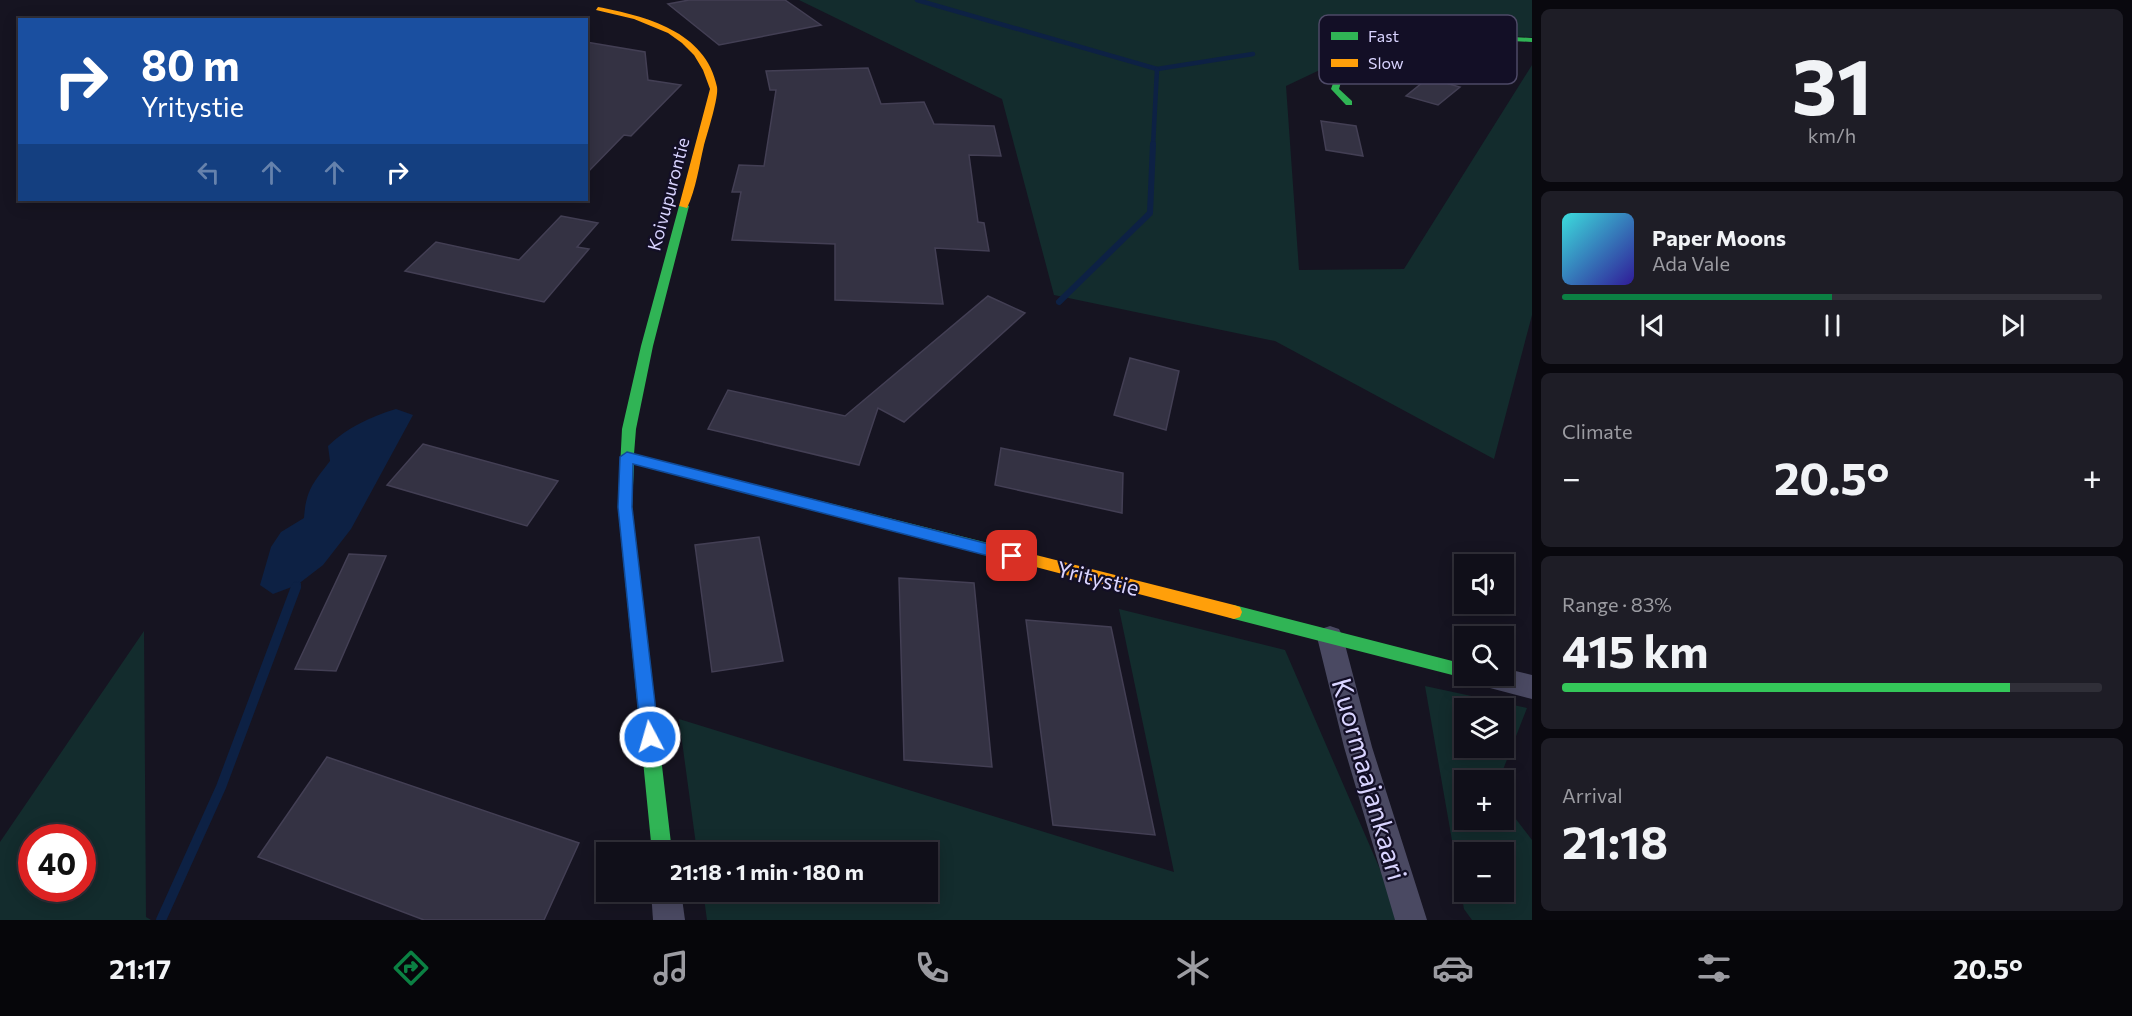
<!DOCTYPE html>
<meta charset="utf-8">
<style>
body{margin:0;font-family:Commissioner,sans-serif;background:#1e1d26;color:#f1f3f6;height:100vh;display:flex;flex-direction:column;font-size:22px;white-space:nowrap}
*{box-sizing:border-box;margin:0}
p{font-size:20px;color:#9c9ca2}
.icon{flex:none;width:33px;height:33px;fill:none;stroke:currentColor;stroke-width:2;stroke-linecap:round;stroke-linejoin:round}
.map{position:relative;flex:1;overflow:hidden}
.side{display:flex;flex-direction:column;gap:9px;padding:9px;background:#09080e;width:600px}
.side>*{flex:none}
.top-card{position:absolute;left:18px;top:18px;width:570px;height:183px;border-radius:0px;box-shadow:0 3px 15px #0003,0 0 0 2px #302f38;background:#1a4fa0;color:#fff;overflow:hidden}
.fabs{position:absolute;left:1454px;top:554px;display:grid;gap:12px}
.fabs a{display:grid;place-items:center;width:60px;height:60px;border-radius:0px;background:#100f19;box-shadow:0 3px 15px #0003,0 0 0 2px #302f38;font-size:30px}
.speed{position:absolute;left:18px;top:824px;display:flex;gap:12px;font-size:30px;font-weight:700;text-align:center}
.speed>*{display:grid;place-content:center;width:78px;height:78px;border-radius:50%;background:#100f19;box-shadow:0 3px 15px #0003,0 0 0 2px #302f38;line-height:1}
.speed .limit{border:9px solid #d22;background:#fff;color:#111}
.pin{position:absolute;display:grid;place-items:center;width:51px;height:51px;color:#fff;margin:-26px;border-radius:12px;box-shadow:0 3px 9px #0006}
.me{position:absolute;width:66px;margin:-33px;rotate:354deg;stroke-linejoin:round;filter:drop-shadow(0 0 4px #0008)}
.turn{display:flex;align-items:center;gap:21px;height:126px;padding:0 24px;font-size:27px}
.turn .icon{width:78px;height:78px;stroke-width:2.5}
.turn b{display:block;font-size:42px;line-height:51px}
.lanes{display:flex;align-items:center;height:57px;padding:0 24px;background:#0003;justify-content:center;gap:30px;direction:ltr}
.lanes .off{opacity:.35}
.big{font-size:45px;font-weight:700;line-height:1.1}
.side .widget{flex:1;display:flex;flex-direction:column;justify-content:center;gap:9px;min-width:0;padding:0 21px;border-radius:9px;background:#1e1d26}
.side .dial{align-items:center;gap:0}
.dial b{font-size:78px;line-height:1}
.song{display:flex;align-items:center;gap:18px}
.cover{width:72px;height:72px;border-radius:9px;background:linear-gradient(135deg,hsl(180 70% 55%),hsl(250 70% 35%))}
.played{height:6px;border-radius:3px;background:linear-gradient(90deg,#0b8043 50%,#302f38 50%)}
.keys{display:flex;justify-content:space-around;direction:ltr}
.heat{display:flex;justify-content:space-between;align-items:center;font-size:33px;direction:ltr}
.charge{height:9px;border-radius:4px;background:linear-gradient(90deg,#34c759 83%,#302f38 0)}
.trip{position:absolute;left:596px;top:842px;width:342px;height:60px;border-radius:0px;background:#100f19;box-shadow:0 3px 15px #0003,0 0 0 2px #302f38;font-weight:700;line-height:60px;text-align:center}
.menu{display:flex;height:96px;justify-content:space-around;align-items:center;background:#06060a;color:#9c9ca2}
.menu .icon{width:42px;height:42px}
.menu .selected{color:#0b8043}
.menu b{font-size:27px;color:#f1f3f6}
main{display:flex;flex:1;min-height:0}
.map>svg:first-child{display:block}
</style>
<main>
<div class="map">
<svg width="1532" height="920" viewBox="0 0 1532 920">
<rect width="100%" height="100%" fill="#161421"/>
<g fill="#132c2d" fill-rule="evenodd">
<polygon points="799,0 1532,0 1532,37 1402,31 1286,86 1299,270 1404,269 1532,65 1532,315 1494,459 1275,341 1054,295 1002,99"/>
<polygon points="1119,609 1285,650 1402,920 707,920 703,891 927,891 927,852 697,852 679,719 1174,872"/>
<path d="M 144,631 L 146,917 L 151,920 L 0,920 L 0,842 ZM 32,837 L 82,837 L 82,888 L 32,888 Z"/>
<path d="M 1425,686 L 1527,708 L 1499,780 L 1464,780 L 1464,819 L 1503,819 L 1503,802 L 1532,840 L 1532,920 L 1472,920 L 1464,909 ZM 1464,708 L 1503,708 L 1503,747 L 1464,747 ZM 1464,852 L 1503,852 L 1503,891 L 1464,891 Z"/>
</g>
<path fill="#0d2144" d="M 396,409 L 413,415 L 351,529 L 323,565 L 297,585 L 273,594 L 260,585 L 271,547 L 281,532 L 304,518 C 306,490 313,483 330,461 L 328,446 C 348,427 370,417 396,409 Z"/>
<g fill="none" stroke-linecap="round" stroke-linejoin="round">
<g stroke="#0d2144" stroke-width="4.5">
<polyline points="917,0 1157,69 1253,54"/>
<polyline points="1153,146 1157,69"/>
</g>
<polyline stroke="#0d2144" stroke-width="6" points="1059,302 1150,213 1153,144"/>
<polyline stroke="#0d2144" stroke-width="8" points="296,589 297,585"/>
<polyline stroke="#0d2144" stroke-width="10" points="161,920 221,787 296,587"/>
</g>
<g fill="#343243" stroke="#433f54" stroke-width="1.5">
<polygon points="689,0 785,0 821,25 719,45 668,4"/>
<polygon points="586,42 645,52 648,80 681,85 631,136 624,135 586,174"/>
<polygon points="868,68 881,104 924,102 934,124 994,126 1001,156 969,155 978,222 984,223 989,251 935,248 943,304 835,300 835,244 732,240 741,192 732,192 739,165 764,166 776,90 770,90 766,71"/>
<polygon points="1428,78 1460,87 1438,105 1406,96"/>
<polygon points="1321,121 1356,126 1363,156 1326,150"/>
<polygon points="561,216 598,223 577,247 589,249 544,302 405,271 436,242 519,260"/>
<polygon points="988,296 1025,313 904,422 878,408 859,465 708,429 728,390 845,416"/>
<polygon points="1130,358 1179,371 1166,430 1114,415"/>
<polygon points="423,444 558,481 527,526 387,485"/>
<polygon points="1001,448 1123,473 1122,513 995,485"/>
<polygon points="759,537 783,661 712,672 695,545"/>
<polygon points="349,554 386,556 336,671 295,669"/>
<polygon points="899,578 974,583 992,767 904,760"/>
<polygon points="1026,620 1111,627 1155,835 1053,825"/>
<polygon points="327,757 579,843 544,920 424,920 258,857"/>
</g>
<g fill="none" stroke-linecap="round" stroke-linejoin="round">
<g fill="#4a4962" fill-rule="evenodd">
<polygon points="1330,626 1339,629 1343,637 1372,747 1427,920 1395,920 1344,747 1317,637 1321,629"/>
<polygon points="1503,668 1532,675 1532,699 1471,683 1467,675 1503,675"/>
<polygon points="651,891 681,891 685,920 653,920"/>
</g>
<g fill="#30b455" fill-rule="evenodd">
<polygon points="1457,34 1532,38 1532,42 1457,38 1415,44 1411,56 1369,63 1343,75 1339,89 1352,101 1352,105 1346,105 1331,89 1337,72 1364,59 1405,52 1409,40"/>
<polygon points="684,203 689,206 653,346 636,429 634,454 1028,553 1033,555 1035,559 1033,563 1028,565 634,464 632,507 672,852 652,852 618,507 622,429 641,346 679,206"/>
<polygon points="1234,605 1464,664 1464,675 1470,675 1464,678 1234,619 1228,617 1226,612 1228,607"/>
</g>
<g fill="#ff9f0a" fill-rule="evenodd">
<path d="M 598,7 C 645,16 706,31 717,87 C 719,97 707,134 704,145 C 699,166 696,189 687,208 L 679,206 L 710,89 L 703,70 L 694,55 L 682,43 L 668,33 L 634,19 L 596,10 Z"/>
<polygon points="1028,553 1234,605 1240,607 1242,612 1240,617 1234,619 1028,565 1023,563 1021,559 1023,555"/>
</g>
</g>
<polygon fill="#1a73e8" stroke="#114b97" stroke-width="1.5" points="627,452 1012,550 1018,552 1020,556 1018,560 1012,562 633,464 632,507 659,737 656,743 650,745 643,743 641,737 618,507 620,457"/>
<g text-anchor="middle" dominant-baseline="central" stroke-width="4.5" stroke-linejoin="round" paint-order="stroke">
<g font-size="18" fill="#d9d4ff" stroke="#130f26">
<text transform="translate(668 194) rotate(-75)">Koivupurontie</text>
</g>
<g font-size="22" fill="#d9d4ff" stroke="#130f26">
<text transform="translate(1098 578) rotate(14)">Yritystie</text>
</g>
<g font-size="27" fill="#d9d4ff" stroke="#130f26">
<text transform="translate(1370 779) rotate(74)">Kuormaajankaari</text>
</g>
</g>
<rect x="1319" y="15" width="198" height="69" rx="9" fill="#130f26" stroke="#4e4a67" stroke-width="1.5"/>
<rect x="1331" y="32" width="27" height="8" fill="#30b455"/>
<rect x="1331" y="59" width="27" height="8" fill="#ff9f0a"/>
<g font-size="16" fill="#d9d4ff">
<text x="1368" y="42">Fast</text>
<text x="1368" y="69">Slow</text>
</g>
</svg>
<div class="fabs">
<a><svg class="icon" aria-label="sound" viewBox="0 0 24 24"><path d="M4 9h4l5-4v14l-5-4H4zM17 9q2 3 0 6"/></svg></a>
<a><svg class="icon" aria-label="search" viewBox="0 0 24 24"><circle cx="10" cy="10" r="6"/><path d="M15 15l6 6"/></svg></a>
<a><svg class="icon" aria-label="layers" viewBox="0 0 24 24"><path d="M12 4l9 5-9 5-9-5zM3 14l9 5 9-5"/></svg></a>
<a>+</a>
<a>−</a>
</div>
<div class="speed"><div class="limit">40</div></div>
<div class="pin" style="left:1012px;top:556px;background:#d93025"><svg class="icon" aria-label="arrive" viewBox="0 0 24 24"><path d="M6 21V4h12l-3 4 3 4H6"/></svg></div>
<svg class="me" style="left:650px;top:737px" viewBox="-20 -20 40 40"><circle r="17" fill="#1a73e8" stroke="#fff" stroke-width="3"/><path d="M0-11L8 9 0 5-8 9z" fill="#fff"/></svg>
<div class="trip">21:18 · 1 min · 180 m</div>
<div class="top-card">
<div class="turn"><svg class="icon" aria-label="right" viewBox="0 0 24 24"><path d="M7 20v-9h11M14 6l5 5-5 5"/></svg><div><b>80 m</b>Yritystie</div></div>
<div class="lanes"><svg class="icon off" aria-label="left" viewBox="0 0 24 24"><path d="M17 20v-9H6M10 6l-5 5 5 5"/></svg><svg class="icon off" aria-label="ahead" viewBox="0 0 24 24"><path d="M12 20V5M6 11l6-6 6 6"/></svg><svg class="icon off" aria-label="ahead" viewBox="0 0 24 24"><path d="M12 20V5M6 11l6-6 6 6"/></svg><svg class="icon" aria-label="right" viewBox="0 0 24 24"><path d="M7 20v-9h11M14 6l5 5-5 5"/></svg></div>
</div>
</div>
<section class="side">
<div class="widget dial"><b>31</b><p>km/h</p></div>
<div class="widget">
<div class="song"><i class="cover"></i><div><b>Paper Moons</b><p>Ada Vale</p></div></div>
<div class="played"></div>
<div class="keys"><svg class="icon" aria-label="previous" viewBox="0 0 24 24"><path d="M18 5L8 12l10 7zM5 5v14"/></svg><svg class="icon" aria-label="pause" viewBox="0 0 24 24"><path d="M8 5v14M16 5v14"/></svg><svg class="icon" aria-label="next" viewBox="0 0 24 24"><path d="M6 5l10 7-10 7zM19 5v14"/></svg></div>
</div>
<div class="widget"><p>Climate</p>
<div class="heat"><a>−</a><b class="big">20.5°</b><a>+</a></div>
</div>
<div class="widget"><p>Range · 83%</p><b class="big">415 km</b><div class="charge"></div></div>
<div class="widget"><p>Arrival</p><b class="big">21:18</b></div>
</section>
</main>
<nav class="menu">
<b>21:17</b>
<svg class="icon selected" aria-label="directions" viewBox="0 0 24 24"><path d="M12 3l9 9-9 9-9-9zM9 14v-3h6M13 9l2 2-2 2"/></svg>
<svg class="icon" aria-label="music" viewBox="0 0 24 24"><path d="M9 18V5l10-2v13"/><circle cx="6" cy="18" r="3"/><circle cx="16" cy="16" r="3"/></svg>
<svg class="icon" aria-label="phone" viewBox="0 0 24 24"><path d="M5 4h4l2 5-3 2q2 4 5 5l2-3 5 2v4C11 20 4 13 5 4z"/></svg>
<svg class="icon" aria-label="climate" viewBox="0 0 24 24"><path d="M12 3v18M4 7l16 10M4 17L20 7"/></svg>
<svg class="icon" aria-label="car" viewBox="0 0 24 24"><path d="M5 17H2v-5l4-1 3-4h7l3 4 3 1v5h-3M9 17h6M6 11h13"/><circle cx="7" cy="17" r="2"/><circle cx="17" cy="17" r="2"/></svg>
<svg class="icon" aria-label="filters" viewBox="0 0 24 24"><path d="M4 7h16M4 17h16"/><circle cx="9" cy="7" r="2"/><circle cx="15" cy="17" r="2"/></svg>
<b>20.5°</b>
</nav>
